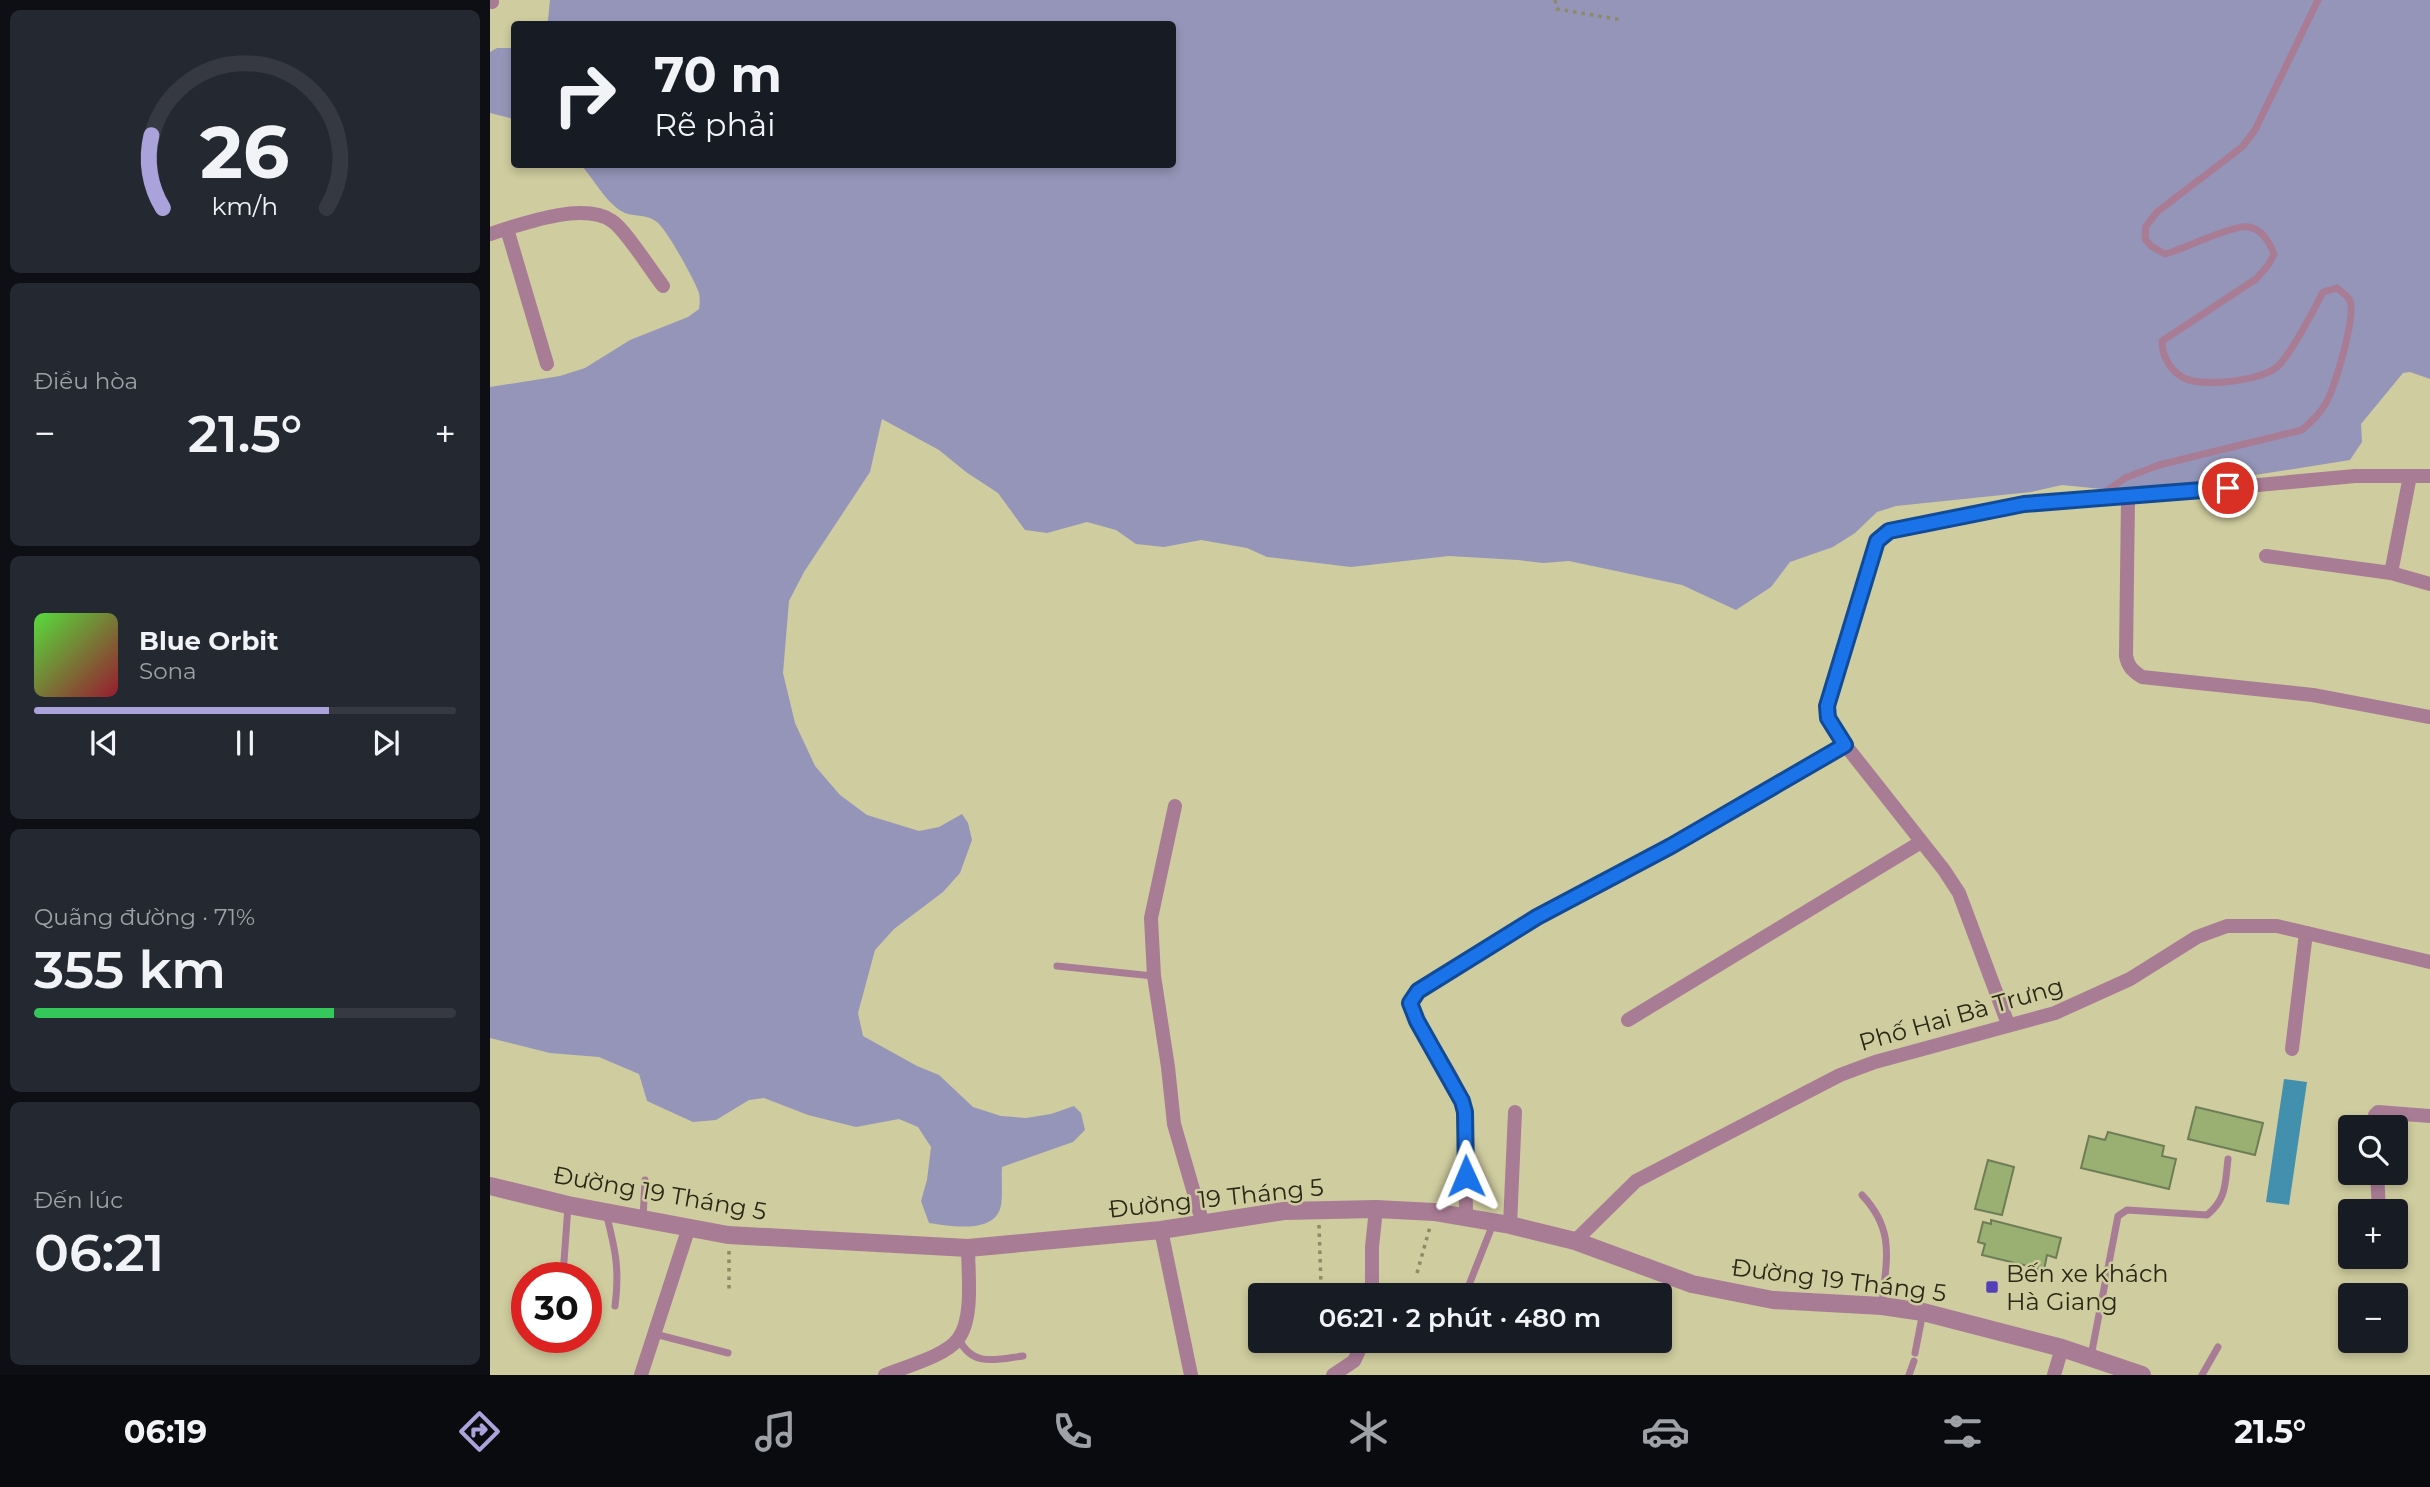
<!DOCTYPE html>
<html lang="vi">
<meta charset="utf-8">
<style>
body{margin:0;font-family:Montserrat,sans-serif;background:#242831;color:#f1f3f6;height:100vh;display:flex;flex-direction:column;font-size:26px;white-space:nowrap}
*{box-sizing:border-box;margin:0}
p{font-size:23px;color:#9ea1a6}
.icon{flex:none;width:38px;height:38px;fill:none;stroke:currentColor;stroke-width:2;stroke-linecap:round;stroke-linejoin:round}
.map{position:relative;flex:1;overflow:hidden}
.sheet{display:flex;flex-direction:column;gap:10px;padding:10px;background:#0d0f14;width:490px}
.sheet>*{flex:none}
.guide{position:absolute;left:21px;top:21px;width:665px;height:147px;border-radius:7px;box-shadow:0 4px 10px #0003;background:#171b24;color:#f1f3f6;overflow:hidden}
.fabs{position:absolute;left:1848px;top:1115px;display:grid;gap:14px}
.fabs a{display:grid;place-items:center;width:70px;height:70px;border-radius:7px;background:#171b24;box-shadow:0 4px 10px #0003;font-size:35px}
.speed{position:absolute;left:21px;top:1262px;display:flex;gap:14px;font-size:35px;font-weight:700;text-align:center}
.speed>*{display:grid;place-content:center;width:91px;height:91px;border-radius:50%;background:#171b24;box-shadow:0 4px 10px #0003;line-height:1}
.speed .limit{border:10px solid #d22;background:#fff;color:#111}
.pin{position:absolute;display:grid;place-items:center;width:60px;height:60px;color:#fff;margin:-30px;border:4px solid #fff;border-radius:50%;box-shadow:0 2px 7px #0007}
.me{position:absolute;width:77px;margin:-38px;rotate:359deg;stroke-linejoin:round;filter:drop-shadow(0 0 5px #0008)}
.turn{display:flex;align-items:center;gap:24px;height:147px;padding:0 28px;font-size:32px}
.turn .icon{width:91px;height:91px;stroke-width:2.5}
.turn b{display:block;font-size:49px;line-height:60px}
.big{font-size:52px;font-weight:600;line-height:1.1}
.sheet .widget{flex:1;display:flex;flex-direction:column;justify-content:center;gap:10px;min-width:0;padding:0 24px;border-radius:10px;background:#242831}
.sheet .dial{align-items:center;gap:0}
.dial svg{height:182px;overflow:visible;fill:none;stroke:#363941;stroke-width:7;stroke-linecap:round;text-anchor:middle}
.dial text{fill:#f1f3f6;stroke:none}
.song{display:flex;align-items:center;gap:21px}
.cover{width:84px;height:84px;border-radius:10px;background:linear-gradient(135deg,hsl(110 70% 55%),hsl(350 70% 35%))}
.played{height:7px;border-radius:4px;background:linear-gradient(90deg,#aaa2da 70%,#363941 70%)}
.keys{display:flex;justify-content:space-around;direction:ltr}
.heat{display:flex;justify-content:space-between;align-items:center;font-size:38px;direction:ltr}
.charge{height:10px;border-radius:5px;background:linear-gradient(90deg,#34c759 71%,#363941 0)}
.trip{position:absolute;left:758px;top:1283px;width:424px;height:70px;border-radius:7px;background:#171b24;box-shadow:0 4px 10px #0003;font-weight:600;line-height:70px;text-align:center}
.tab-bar{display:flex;height:112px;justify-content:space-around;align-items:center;background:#090b0e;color:#9ea1a6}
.tab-bar .icon{width:49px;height:49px}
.tab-bar .on{color:#aaa2da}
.tab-bar b{font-size:32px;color:#f1f3f6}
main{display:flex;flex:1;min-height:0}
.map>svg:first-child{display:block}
</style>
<main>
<section class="sheet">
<div class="widget dial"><svg viewBox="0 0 100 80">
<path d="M14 69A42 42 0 1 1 86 69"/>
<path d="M14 69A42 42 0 0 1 9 37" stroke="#aaa2da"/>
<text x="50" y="56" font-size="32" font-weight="700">26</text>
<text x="50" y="72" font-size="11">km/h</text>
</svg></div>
<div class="widget"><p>Điều hòa</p>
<div class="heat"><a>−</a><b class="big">21.5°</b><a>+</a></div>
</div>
<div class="widget">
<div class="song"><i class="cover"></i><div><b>Blue Orbit</b><p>Sona</p></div></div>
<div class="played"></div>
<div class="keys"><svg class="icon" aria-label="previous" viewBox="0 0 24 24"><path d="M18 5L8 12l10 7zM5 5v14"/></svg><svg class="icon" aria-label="pause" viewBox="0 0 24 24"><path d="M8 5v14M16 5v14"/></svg><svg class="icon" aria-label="next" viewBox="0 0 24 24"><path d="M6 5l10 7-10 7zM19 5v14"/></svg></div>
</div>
<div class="widget"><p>Quãng đường · 71%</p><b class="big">355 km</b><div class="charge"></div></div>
<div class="widget"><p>Đến lúc</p><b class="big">06:21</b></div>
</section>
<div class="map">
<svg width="1940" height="1375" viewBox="0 0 1940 1375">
<rect width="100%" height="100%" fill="#cfcc9f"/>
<g fill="#9595b9">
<path d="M 60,0 L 1940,0 L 1940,379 L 1920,372 L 1913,373 L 1871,424 L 1872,442 L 1860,460 L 1652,493 L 1572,485 L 1541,492 L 1406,506 L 1387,512 L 1365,533 L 1343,547 L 1300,562 L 1281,587 L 1246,610 L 1192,585 L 1079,561 L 1053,563 L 1028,560 L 959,556 L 861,567 L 777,557 L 757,548 L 711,540 L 674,547 L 646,544 L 626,530 L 597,522 L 557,533 L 535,530 L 508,493 L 476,472 L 449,450 L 392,419 L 380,472 L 314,572 L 299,601 L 293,673 L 305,723 L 325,766 L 350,795 L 377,815 L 429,831 L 449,827 L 472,814 L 478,823 L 482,840 L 470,873 L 453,892 L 404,929 L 385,950 L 368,1013 L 373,1036 L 427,1066 L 449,1075 L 483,1107 L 511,1116 L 536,1118 L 561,1114 L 584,1106 L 591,1113 L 595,1130 L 583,1142 L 512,1167 C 511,1179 513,1193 511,1205 C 506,1235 459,1226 439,1223 L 431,1201 L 437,1180 L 441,1147 L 428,1127 L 409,1119 L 366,1127 L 318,1115 L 274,1098 L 259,1100 L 226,1120 L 203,1122 L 157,1101 L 149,1074 L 109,1057 L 60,1053 L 0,1038 L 0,387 L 70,376 L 95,368 L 140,340 L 198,317 L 209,309 C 210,304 210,298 209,293 C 204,279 177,230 167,222 C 157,214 146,217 135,213 C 117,205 104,179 91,165 L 682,164 L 682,24 L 55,24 L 58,20 Z"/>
<polygon points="7,48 24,48 24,119 0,113 0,52"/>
</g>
<polygon fill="#4290ad" points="1794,1079 1817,1082 1799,1205 1776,1202"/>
<g fill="#9ab073" stroke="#6e7d56" stroke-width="2">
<polygon points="1706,1107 1773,1123 1765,1155 1698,1139"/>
<polygon points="1618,1132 1674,1146 1672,1156 1686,1159 1679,1189 1591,1168 1599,1136 1615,1140"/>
<polygon points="1498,1160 1524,1167 1512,1215 1485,1209"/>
<polygon points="1501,1220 1571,1238 1566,1258 1557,1255 1554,1270 1492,1255 1495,1244 1488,1242 1493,1222 1501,1224"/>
</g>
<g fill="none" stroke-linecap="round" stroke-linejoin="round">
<g stroke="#8c8a68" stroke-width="3.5" stroke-dasharray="3.5 5" stroke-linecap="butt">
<polyline points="1065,0 1067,9 1133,20"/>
<polyline points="829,1225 831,1286"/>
<polyline points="239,1251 239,1292"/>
<polyline points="927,1273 940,1227"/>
</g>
<g stroke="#a97c95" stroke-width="7">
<path d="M 1608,497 L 1635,478 L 1669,465 L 1812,430 C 1822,421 1831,413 1837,401 C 1845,385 1868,312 1859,299 C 1857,295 1850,291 1847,288 L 1833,292 C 1825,308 1799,357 1787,367 C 1771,381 1710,388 1692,377 C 1679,369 1672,355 1672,341 L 1766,279 L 1779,264 L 1784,254 C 1779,242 1773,230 1759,227 C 1744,224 1694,249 1675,254 L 1661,246 L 1655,239 L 1656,226 L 1667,212 L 1752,147 L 1765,130 L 1828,0"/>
<polyline points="567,966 663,976"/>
<path d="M 1372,1195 C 1406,1231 1396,1260 1392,1305"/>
<path d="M 116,1213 C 125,1248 130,1269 125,1306"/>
<polyline points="153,1218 155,1180"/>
<polyline points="73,1275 78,1206"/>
<polyline points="975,1295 1003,1224"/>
<polyline points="165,1334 238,1353"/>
<path d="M 469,1339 C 482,1368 508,1359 533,1356"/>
<polyline points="1425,1353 1433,1312"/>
<path d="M 1601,1356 L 1628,1216 L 1637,1210 L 1717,1215 C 1737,1199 1735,1183 1738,1159"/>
<polyline points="1419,1375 1424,1361"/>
<polyline points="1712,1375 1728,1347"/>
</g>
<g stroke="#a97c95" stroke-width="14">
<polyline points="0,1 2,2"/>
<polyline points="17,229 57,364"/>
<path d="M 0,234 C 31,224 94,201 122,221 C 135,229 162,272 173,286"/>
<polyline points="1920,476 1901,573 1940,584"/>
<path d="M 1638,497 L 1636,656 C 1638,667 1643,671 1652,677 L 1823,695 L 1940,717"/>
<polyline points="1776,556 1901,573"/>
<polyline points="685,806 661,918 664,976 678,1067 684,1124 713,1224"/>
<polyline points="1138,1020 1431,842"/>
<polyline points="1518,1024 1469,893 1454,870 1345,732 1338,718 1337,706 1387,540 1399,531 1534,504 1638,497 1865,476 1940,476"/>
<polyline points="1802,1049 1816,933"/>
<polyline points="1884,1127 1885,1115 1888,1112 1940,1116"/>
<polyline points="1887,1172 1889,1211"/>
<path d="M 976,1219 L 975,1112 C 966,1072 934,1041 920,1003 L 928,991 L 1047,917 L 1181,846 L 1355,745"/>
<polyline points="1020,1225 1025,1112"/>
<polyline points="671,1230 701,1375"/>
<polyline points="1085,1241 1146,1181 1350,1075 1385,1062 1565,1013 1640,979 1707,937 1737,926 1787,926 1940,962"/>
<polyline points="882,1295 882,1247 886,1209"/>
<polyline points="151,1375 199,1227"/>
<path d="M 395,1375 C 414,1367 456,1356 468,1339 C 484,1319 478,1272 478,1248"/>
<polyline points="843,1375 864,1361 874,1340"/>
<polyline points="1564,1375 1572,1348"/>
</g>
<polyline stroke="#a97c95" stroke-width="18" points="0,1186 78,1205 238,1235 478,1248 671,1230 794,1211 886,1209 944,1212 1020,1225 1085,1241 1202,1284 1283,1300 1392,1306 1433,1312 1572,1348 1652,1375"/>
</g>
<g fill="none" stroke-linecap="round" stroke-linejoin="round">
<g stroke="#114b97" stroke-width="18">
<polyline id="route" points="976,1176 975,1112 972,1101 927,1021 920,1003 928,991 1047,917 1181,846 1355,745 1338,718 1337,706 1387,541 1399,531 1534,504 1738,488"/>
</g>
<use href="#route" stroke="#1a73e8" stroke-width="12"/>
</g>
<rect fill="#543fb7" stroke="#cfcc9f" stroke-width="2.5" x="1495" y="1280" width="14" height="14" rx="3.5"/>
<g text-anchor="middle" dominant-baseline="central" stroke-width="5" stroke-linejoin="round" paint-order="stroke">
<g font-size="24" fill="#292816" stroke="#cfcc9f">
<text transform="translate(1471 1014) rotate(-16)">Phố Hai Bà Trưng</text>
<text transform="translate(170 1193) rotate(10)">Đường 19 Tháng 5</text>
<text transform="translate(726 1198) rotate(-6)">Đường 19 Tháng 5</text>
<text transform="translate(1349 1280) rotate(7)">Đường 19 Tháng 5</text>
</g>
<g font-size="24" fill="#292816" stroke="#cfcc9f" text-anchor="start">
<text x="1516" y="1273">Bến xe khách<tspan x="1516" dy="28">Hà Giang</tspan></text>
</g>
</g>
</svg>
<div class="fabs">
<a><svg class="icon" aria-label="search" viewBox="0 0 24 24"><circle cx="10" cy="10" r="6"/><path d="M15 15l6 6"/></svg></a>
<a>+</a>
<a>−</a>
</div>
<div class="speed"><div class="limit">30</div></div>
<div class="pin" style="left:1738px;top:488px;background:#d93025"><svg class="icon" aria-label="arrive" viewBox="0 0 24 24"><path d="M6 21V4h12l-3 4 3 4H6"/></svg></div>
<svg class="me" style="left:976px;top:1176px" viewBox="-20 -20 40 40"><path d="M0-17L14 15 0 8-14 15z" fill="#1a73e8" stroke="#fff" stroke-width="4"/></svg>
<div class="trip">06:21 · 2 phút · 480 m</div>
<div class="guide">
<div class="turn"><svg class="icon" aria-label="right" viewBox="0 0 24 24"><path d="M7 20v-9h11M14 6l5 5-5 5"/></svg><div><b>70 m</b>Rẽ phải</div></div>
</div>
</div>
</main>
<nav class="tab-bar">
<b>06:19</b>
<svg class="icon on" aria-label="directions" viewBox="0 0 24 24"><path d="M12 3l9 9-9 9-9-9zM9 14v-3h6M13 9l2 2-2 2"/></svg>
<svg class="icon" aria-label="music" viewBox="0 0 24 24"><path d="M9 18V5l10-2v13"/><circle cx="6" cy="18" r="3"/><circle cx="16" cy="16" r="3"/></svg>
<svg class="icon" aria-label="phone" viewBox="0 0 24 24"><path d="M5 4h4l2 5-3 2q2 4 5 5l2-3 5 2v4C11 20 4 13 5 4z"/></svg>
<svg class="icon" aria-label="climate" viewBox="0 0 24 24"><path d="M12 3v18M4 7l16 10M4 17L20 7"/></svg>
<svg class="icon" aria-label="car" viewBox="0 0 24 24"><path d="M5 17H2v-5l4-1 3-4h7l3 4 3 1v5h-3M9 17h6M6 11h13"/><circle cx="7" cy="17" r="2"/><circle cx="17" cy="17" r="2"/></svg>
<svg class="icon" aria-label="filters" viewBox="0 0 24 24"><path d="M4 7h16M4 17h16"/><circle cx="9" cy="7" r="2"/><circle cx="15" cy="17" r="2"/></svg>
<b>21.5°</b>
</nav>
